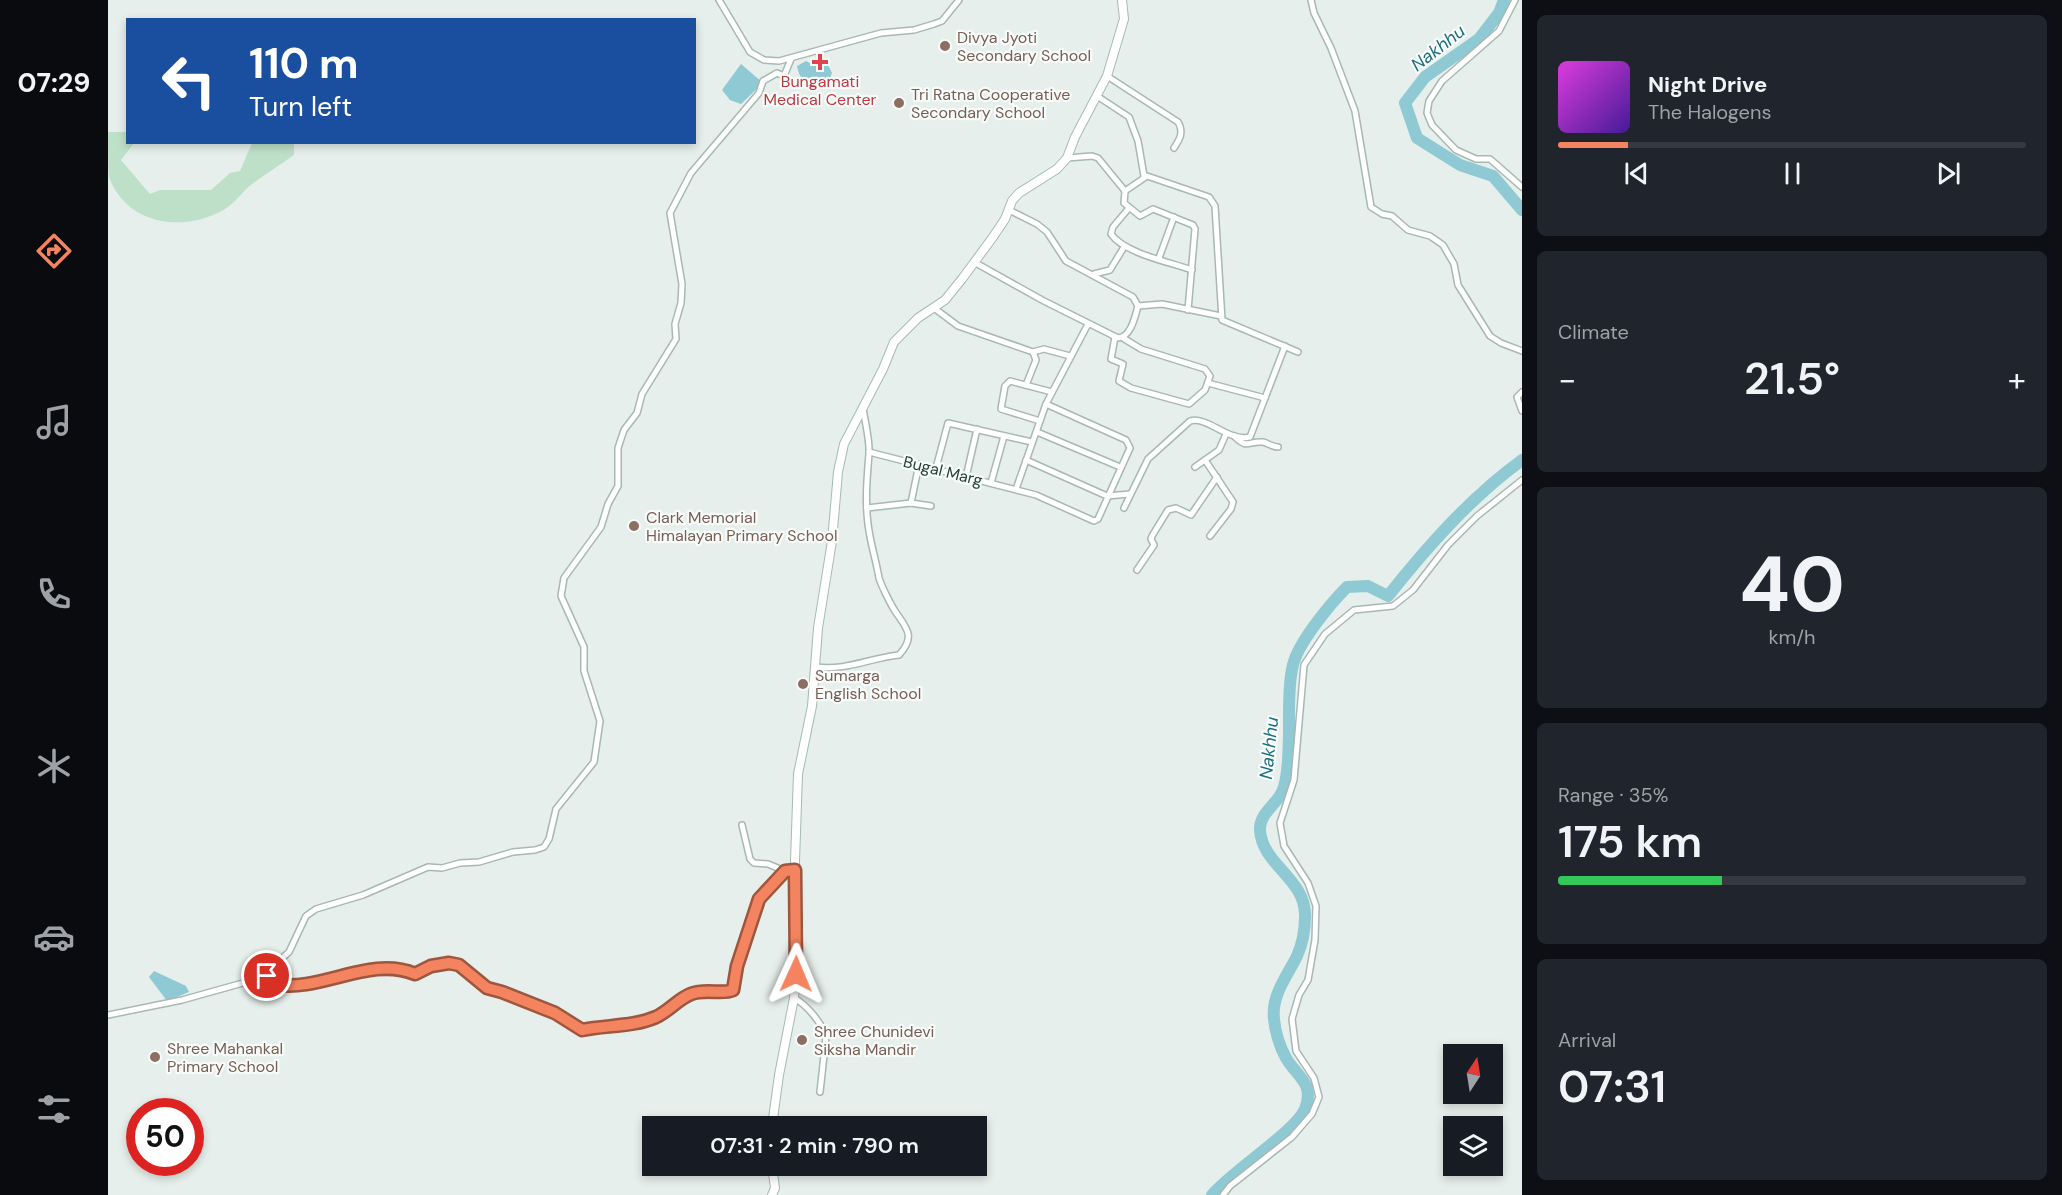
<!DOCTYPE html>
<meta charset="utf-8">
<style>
body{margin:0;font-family:"DM Sans",sans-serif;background:#20242c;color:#f1f3f6;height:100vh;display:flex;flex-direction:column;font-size:22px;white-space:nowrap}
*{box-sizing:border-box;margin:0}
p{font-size:20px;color:#9ea1a6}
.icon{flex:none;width:33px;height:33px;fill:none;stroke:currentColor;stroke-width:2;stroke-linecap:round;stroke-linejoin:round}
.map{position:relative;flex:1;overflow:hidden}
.sheet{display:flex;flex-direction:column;gap:15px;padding:15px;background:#0d0f14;width:540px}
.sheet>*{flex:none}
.banner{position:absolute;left:18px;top:18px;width:570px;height:126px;border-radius:0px;box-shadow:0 3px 9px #0003;background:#1a4fa0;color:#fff;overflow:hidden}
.needle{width:39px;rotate:12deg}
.buttons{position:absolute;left:1335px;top:1044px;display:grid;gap:12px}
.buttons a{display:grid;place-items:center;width:60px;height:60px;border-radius:0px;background:#171b24;box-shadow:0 3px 9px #0003;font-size:30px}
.speed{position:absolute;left:18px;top:1098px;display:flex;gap:12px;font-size:30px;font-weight:700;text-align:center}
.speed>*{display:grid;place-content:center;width:78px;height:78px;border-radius:50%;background:#171b24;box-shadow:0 3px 9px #0003;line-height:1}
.speed .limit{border:9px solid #d22;background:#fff;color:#111}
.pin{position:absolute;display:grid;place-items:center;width:51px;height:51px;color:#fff;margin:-26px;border:3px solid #fff;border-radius:50%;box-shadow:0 2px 6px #0007}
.me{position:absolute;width:66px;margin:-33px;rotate:1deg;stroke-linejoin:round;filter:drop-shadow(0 0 4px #0008)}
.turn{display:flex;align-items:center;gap:21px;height:126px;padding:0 24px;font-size:27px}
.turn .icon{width:78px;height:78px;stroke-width:2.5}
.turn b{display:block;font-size:42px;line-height:51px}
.big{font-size:45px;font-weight:600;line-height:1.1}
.sheet .widget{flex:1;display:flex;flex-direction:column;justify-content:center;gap:9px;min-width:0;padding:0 21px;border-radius:9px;background:#20242c}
.sheet .dial{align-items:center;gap:0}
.dial b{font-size:78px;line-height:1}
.song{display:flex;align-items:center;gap:18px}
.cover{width:72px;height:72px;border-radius:9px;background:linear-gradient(135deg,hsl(300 70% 55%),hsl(260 70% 35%))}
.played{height:6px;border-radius:3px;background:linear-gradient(90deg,#f4845f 15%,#363941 15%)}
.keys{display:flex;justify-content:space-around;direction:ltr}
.heat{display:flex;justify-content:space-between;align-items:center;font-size:33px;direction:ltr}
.charge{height:9px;border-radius:4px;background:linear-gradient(90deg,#34c759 35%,#363941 0)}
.trip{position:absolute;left:534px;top:1116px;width:345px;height:60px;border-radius:0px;background:#171b24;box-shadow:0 3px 9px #0003;font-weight:600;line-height:60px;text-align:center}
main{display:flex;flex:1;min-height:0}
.menu{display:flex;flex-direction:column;width:108px;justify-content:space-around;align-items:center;background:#090b0e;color:#9ea1a6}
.menu .icon{width:42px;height:42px}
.menu .selected{color:#f4845f}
.menu b{font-size:27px;color:#f1f3f6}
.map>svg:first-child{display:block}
</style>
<main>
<nav class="menu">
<b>07:29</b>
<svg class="icon selected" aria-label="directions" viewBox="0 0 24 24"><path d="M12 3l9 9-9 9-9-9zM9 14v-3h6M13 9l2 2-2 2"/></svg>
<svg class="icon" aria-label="music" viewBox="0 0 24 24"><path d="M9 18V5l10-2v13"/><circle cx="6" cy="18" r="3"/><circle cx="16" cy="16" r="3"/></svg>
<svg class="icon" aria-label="phone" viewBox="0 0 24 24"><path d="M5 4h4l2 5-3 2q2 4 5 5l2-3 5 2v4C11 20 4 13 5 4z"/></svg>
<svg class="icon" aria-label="climate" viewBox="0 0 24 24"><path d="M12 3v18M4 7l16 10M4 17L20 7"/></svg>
<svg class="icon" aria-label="car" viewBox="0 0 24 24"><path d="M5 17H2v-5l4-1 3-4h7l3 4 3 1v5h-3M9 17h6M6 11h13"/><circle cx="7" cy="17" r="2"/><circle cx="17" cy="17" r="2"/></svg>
<svg class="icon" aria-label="filters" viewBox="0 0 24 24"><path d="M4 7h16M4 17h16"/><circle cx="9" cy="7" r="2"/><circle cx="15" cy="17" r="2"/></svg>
</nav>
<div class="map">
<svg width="1414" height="1195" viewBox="0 0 1414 1195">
<rect width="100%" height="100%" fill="#e6efeb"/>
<path fill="#bfe0c8" d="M 0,132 L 19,132 L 20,142 L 26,143 L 13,160 L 42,194 L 52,190 L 103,190 L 122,173 L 132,171 L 144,143 L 186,143 L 186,155 C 172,165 158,174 144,184 C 135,191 127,203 117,209 C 77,233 19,226 1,177 C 0,165 0,145 0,132 Z"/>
<g fill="#8ec9d4">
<path d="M 698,61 L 704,64 L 720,65 L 724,73 L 720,84 L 711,89 C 699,86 691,79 689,66 Z"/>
<polygon points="633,64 655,83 633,104 622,100 614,90"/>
<polygon points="46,971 78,986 81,992 59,1001 41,977"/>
</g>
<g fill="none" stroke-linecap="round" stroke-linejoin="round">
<g stroke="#8ec9d4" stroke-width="12">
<polyline points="1396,0 1391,13 1371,39 1317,77 1297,103 1309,138 1352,165 1385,176 1414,210"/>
<path d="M 1104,1195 C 1124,1171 1188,1131 1197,1109 C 1207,1083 1189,1077 1178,1058 C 1172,1047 1167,1031 1166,1019 C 1163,995 1180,975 1189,956 C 1195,943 1197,930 1197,916 C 1198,879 1154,865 1152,830 C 1151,814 1168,805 1174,792 C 1182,776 1181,734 1181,715 C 1181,700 1181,680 1185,665 C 1190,643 1222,604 1239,587 L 1260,586 L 1280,596 C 1319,547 1363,497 1414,460"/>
</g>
<g stroke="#a8b8b2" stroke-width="8">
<g id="street">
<polyline points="611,0 642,52 656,60 671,61 773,33 806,30 826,24 834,21 851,0"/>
<polyline points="1203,0 1206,13 1223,48 1247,111 1263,207 1274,214 1284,216 1300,230 1322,236 1335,245 1346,264 1350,285 1382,336 1393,343 1414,351"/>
<polyline points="1407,0 1391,31 1334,81 1321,101 1319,113 1324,125 1348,150 1368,159 1382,159 1414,187"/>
<path d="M 999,76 L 1070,122 C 1076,132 1072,139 1066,148"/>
<polyline points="989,96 1021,117 1030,141 1036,176"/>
<polyline points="959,158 984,156 990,158 1017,191 1039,176 1101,197 1107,206 1114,320 1190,352"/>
<polyline points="1017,191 1016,203 1032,216 1045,209 1085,225 1087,229 1080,310"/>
<path d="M 1021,208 L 1005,227 L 1003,234 C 1016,253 1061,262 1084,270"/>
<polyline points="1051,258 1066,217"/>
<path d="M 866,262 L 934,300 L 1010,338 C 1023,337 1027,317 1030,306 L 1025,297 L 958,261 L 939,232 L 929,224 L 901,210"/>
<polyline points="986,274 1002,270 1016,247"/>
<polyline points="1030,306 1054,304 1113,316"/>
<polyline points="826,308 850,326 925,352 928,360 918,385"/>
<polyline points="1007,337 1003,359 1015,364 1011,381 1023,388 1081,404 1097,390 1102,376 1097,369 1033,349 1015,338"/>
<polyline points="925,352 936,349 962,356"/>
<polyline points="1100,383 1157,398"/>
<polyline points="1414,392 1409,397 1414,411"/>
<polyline points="932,421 893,409 897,386 902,381 944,392"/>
<polyline points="929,432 1012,467"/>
<path d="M 1126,436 C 1140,450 1139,441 1155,442 C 1160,443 1164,447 1170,447"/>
<polyline points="761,452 928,495 986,521 990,519 1022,448 1018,440 938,404"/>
<polyline points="918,460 999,496 1022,494"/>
<polyline points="1097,460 1125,502 1123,509 1102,536"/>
<polyline points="1087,467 1111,450 1118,434"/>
<polyline points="828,468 840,423 924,442"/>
<polyline points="858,477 869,429"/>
<polyline points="883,483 896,436"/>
<polyline points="908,489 938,404 980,324"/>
<polyline points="803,503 811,464"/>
<polyline points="759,508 803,503 823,506"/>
<path d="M 1016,508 L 1040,459 L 1082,421 C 1100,416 1120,442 1142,437 L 1177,346"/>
<polyline points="1029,570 1046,545 1043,539 1044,536 1060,510 1068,508 1083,515 1109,477"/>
<path d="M 708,667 C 738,671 762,658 791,655 C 808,636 799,629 787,611 C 783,605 773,585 771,578 C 768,560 762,542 760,524 C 757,501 759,477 761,454 C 762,440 757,422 755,408"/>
<polyline points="634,825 642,859 646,863 660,864 677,871 687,870"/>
<path d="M 159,972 L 162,982 C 186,993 210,979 234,974 C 251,972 272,967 289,968 C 295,968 301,972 307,974 L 323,966 L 341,963 L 351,965 L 379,988 L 394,992 L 447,1013 L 474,1030 C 497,1025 527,1027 548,1017 C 561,1011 570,999 583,994 C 598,988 614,995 625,990 L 629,966 L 651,899 L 677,871"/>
<path d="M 686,998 C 699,1005 714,1023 718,1037 L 712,1092"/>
<polyline points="0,1015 74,1000 142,981 159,972 181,952 198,916 208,909 255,895 320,867 334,868 352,863 371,862 405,852 427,850 436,847 441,839 448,809 486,762 492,721 476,671 476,647 453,596 456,578 493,527 500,504 510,486 510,448 516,430 529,413 534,394 568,339 567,324 573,303 574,284 562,213 583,173 651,93 655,81 669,73 676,76 683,59"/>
<polyline points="1115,1195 1122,1186 1184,1137 1204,1114 1211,1097 1206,1078 1188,1051 1184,1019 1191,995 1200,980 1207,940 1208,906 1200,883 1176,846 1172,823 1186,780 1196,665 1217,634 1246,610 1285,606 1305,590 1340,545 1369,516 1414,480"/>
</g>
</g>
<g stroke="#a4bbb3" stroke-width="10">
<g id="secondary">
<polyline points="664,1126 671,1075 686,998 688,974 687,861 690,774 704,706 710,628 724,541 730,472 736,444 775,369 786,342 810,318 837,300 854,279 885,237 897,219 904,201 911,193 949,169 959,158 967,137 999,76 1016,19 1014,0"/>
<polyline points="664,1195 667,1188 664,1166"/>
</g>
</g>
<use href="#street" stroke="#fff" stroke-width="5"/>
<use href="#secondary" stroke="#fff" stroke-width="8"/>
</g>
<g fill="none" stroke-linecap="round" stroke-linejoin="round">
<g stroke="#9f563e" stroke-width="15">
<path id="route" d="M 159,976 L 166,984 C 213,993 261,955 307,974 L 323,966 L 341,963 L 351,965 L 379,988 L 394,992 L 447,1013 L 474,1030 C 498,1025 525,1027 548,1017 C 561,1011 570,999 583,994 C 598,988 614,995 625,990 L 629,966 L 651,899 L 677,871 L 687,870 L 688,974"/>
</g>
<use href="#route" stroke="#f4845f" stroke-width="10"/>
</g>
<g fill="#8d6e63" stroke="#f7fbf9" stroke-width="2">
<circle cx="837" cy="46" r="6"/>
<circle cx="791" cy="103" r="6"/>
<circle cx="526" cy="526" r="6"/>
<circle cx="695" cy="684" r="6"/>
<circle cx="694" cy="1040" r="6"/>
<circle cx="47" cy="1057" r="6"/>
</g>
<path fill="#e0444e" stroke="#f7fbf9" stroke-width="2" d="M709 53h6v6h6v6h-6v6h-6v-6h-6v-6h6z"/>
<g text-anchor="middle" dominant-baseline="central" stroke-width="4.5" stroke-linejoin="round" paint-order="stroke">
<g font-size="16" fill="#785e54" stroke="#f7fbf9" text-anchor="start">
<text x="849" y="37">Divya Jyoti<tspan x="849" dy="18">Secondary School</tspan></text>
<text x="803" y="94">Tri Ratna Cooperative<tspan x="803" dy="18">Secondary School</tspan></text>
<text x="538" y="517">Clark Memorial<tspan x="538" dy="18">Himalayan Primary School</tspan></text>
<text x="707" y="675">Sumarga<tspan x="707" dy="18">English School</tspan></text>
<text x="706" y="1031">Shree Chunidevi<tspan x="706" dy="18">Siksha Mandir</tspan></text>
<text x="59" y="1048">Shree Mahankal<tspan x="59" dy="18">Primary School</tspan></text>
</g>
<g font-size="16" fill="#be3a42" stroke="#f7fbf9">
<text x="712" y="81">Bungamati<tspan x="712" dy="18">Medical Center</tspan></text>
</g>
<g font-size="16" fill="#24423a" stroke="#f7fbf9">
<text transform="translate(835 471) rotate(14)">Bugal Marg</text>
</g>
<g font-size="18" font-style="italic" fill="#1c6f80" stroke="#f7fbf9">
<text transform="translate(1330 48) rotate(-38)">Nakhhu</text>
<text transform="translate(1161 748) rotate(-84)">Nakhhu</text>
</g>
</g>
</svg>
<div class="buttons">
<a><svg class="needle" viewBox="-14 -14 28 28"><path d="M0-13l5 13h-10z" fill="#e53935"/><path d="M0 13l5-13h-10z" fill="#9ea1a6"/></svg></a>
<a><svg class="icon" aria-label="layers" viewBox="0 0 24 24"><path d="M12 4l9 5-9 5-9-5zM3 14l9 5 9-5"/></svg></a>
</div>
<div class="speed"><div class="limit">50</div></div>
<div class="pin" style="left:159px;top:976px;background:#d93025"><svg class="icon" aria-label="arrive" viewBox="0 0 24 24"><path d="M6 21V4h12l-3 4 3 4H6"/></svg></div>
<svg class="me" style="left:688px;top:974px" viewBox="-20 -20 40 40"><path d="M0-17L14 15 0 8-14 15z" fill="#f4845f" stroke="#fff" stroke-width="4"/></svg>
<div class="trip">07:31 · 2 min · 790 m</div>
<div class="banner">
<div class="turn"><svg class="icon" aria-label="left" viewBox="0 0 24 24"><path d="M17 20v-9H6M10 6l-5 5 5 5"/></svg><div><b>110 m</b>Turn left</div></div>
</div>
</div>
<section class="sheet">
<div class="widget">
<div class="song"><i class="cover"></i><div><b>Night Drive</b><p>The Halogens</p></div></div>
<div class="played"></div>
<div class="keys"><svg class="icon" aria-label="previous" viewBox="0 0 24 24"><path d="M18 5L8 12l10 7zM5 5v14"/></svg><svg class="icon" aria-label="pause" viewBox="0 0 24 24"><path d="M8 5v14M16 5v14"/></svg><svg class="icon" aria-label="next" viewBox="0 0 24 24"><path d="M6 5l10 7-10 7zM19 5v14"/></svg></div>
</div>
<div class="widget"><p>Climate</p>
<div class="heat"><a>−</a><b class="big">21.5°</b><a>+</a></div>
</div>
<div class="widget dial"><b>40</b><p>km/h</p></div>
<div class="widget"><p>Range · 35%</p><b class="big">175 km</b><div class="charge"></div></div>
<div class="widget"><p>Arrival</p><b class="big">07:31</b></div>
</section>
</main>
